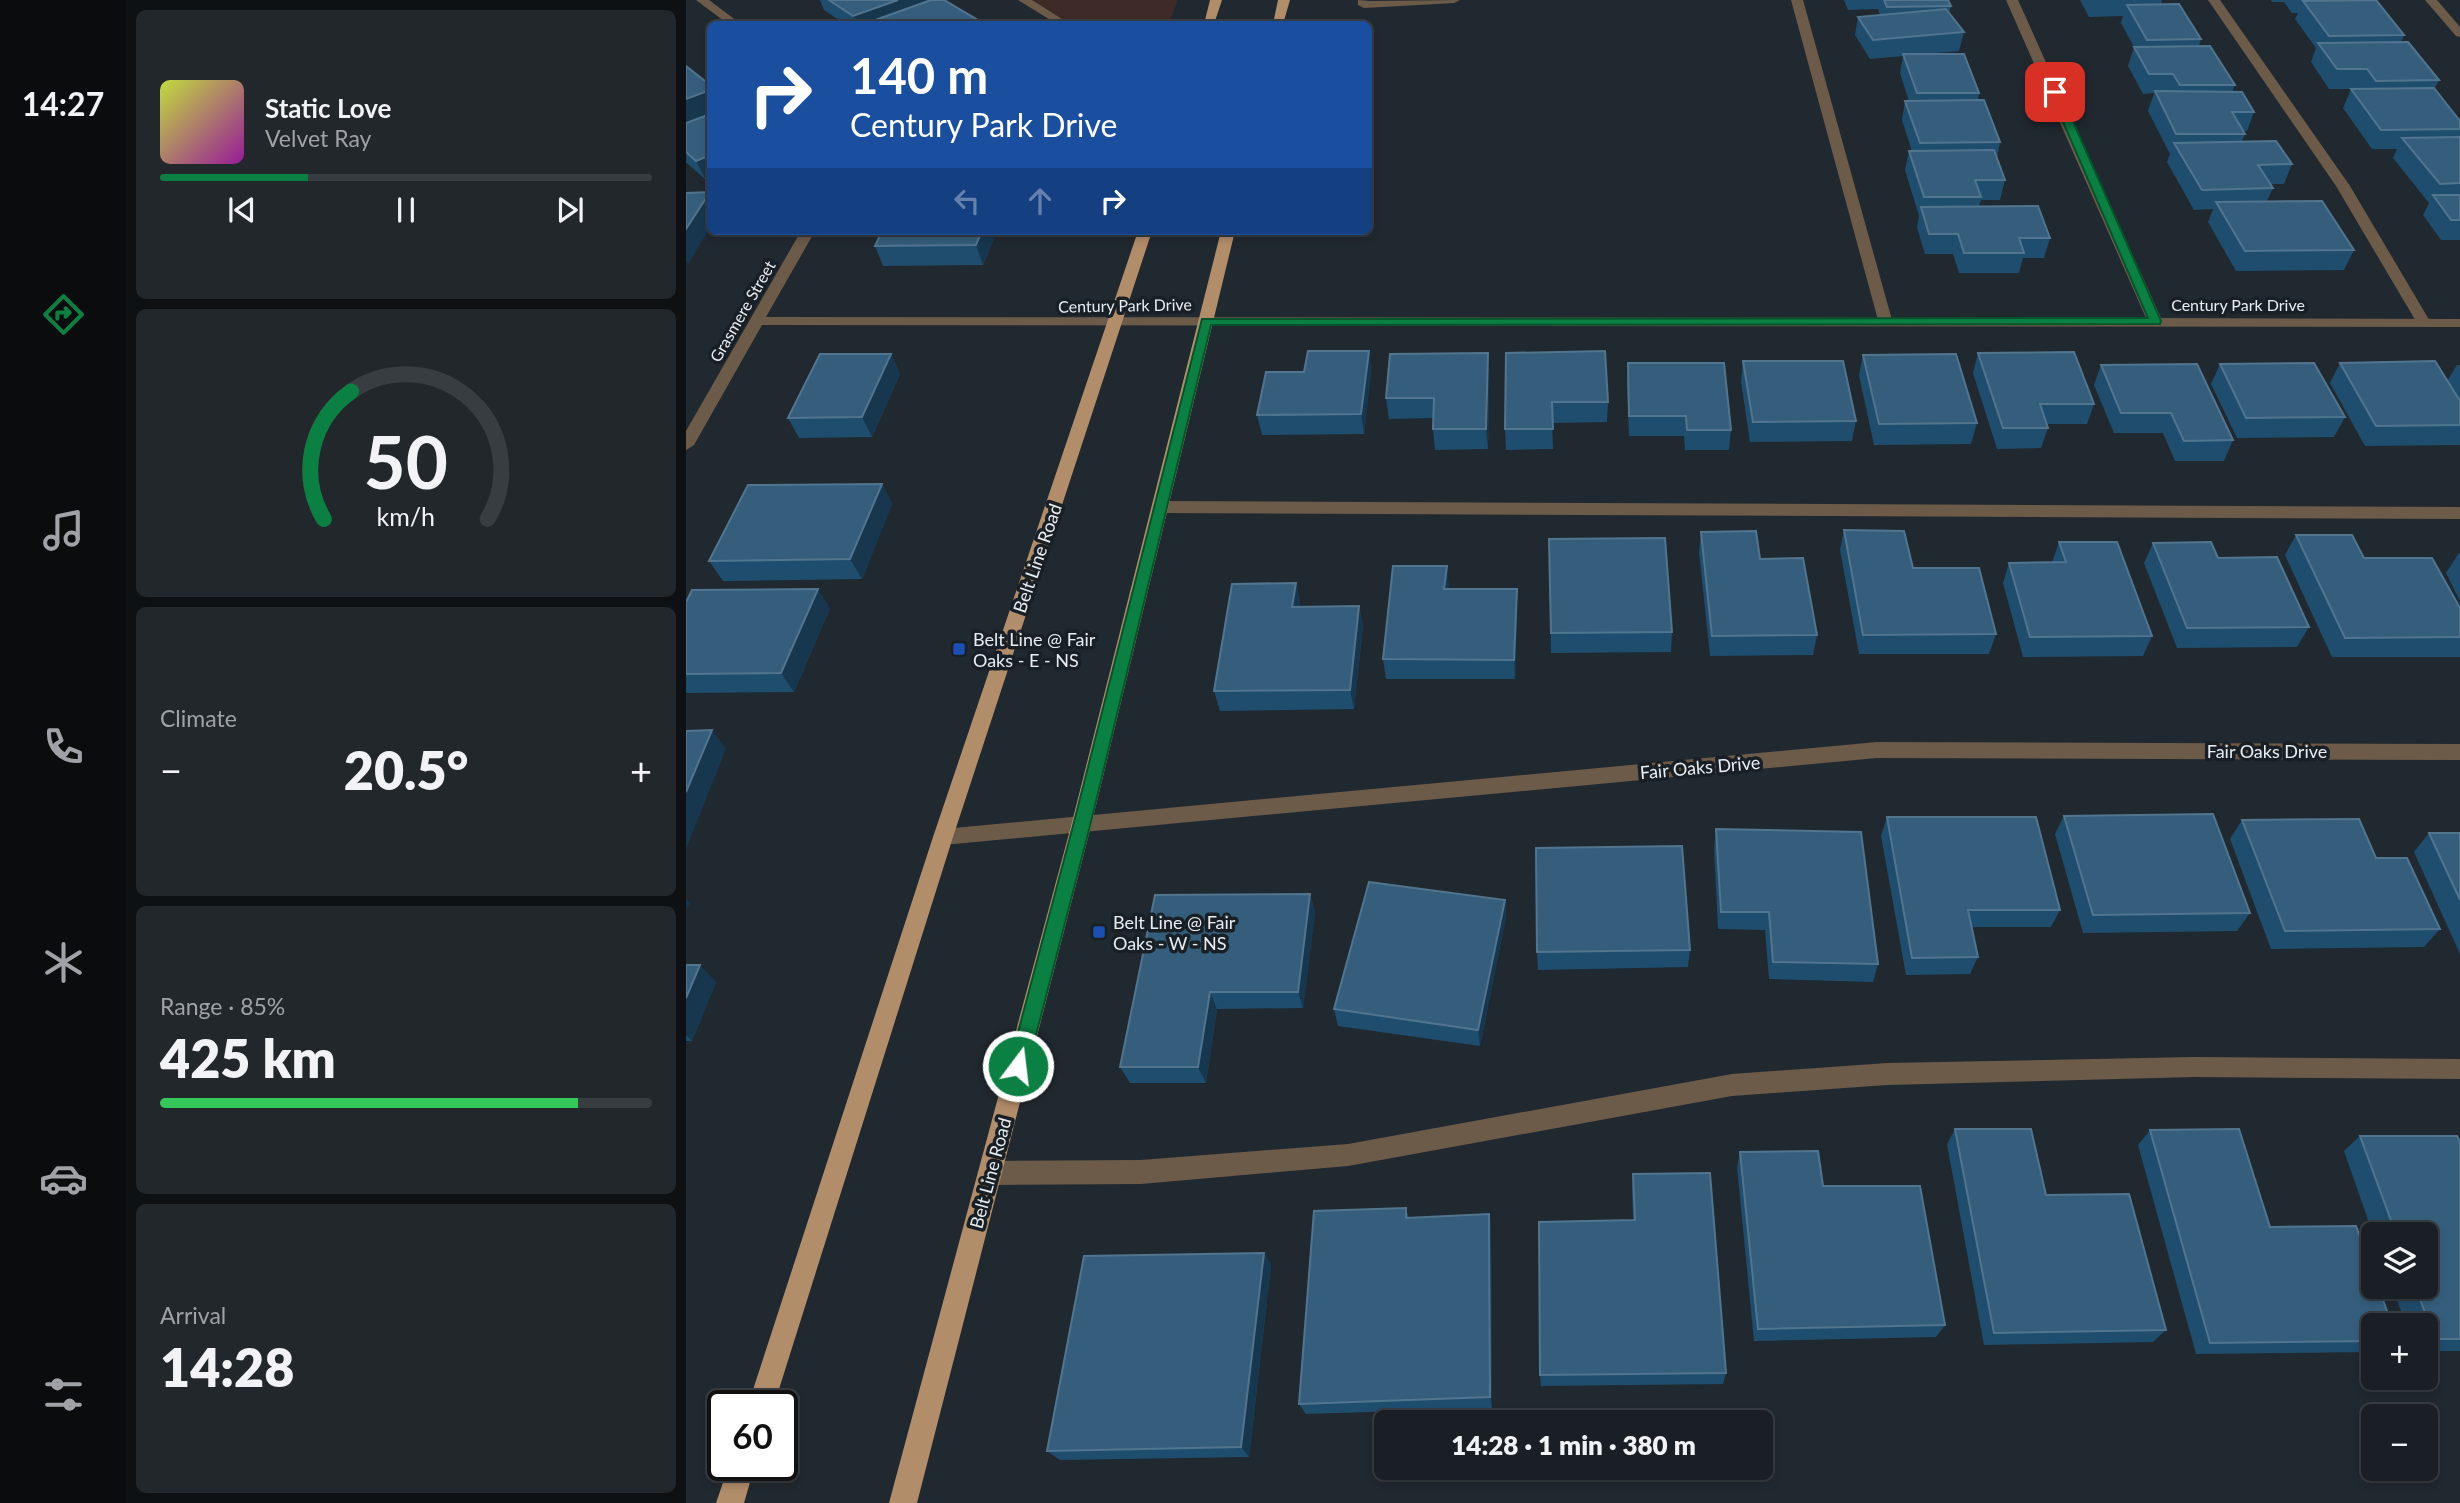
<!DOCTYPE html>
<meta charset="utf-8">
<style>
body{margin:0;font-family:Lato,sans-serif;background:#22272c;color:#f1f3f6;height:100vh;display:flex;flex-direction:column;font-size:26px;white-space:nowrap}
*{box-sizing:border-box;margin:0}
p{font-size:23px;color:#9fa2a6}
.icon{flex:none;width:38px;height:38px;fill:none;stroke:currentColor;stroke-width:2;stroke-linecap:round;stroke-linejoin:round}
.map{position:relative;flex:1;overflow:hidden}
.panel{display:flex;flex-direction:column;gap:10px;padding:10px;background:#0e1114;width:560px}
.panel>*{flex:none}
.top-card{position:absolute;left:21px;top:21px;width:665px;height:214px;border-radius:10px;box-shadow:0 4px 10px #0003,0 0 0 2px #373d41;background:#1a4fa0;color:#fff;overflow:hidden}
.fabs{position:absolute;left:1675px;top:1222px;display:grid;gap:14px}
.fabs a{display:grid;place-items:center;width:77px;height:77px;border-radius:10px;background:#191f24;box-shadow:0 4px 10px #0003,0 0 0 2px #373d41;font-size:35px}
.speed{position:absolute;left:21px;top:1390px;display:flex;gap:14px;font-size:35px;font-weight:700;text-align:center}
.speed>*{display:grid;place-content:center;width:91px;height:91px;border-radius:50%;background:#191f24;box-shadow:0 4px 10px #0003,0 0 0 2px #373d41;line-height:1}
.speed .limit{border:4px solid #111;border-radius:10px;background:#fff;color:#111}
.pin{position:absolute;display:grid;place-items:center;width:60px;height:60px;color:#fff;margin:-30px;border-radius:14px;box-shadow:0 4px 10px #0006}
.me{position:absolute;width:77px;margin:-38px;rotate:15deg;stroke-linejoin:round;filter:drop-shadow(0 0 5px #0008)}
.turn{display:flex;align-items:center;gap:24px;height:147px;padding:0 28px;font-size:32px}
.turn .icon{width:91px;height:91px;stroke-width:2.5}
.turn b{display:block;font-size:49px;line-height:60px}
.lanes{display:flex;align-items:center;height:66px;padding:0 28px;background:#0003;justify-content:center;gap:35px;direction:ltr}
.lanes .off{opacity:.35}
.big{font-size:52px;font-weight:800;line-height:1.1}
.panel .tile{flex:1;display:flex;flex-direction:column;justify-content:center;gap:10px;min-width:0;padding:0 24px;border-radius:10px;background:#22272c}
.panel .dial{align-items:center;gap:0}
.dial svg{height:182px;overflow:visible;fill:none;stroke:#373d41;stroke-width:7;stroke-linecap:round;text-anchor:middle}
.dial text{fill:#f1f3f6;stroke:none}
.song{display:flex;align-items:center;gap:21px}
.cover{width:84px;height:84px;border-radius:10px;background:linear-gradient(135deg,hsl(70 70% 55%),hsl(300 70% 35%))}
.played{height:7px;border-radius:4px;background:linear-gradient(90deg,#0b8043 30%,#373d41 30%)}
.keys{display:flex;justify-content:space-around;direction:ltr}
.heat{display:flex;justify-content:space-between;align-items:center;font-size:38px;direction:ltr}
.charge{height:10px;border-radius:5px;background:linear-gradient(90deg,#34c759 85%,#373d41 0)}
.trip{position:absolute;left:688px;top:1410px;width:399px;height:70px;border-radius:10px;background:#191f24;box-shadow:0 4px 10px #0003,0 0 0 2px #373d41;font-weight:800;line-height:70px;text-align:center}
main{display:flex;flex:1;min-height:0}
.tab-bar{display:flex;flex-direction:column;width:126px;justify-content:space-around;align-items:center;background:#0a0c0e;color:#9fa2a6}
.tab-bar .icon{width:49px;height:49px}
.tab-bar .active{color:#0b8043}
.tab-bar b{font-size:32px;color:#f1f3f6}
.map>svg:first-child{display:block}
</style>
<main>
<nav class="tab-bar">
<b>14:27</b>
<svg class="icon active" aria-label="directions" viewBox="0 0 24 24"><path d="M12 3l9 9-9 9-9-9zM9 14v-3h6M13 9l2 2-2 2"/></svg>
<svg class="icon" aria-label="music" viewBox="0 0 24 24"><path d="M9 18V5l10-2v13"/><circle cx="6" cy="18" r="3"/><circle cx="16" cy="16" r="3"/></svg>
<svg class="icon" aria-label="phone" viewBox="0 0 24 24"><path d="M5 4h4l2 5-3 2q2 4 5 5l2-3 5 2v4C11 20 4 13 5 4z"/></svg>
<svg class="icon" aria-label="climate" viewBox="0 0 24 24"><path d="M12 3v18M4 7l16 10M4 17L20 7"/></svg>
<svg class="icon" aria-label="car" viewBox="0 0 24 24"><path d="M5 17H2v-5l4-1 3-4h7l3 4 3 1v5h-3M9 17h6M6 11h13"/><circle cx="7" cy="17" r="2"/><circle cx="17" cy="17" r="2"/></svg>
<svg class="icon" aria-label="filters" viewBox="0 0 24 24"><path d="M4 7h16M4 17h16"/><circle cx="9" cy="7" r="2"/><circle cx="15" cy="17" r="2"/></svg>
</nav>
<section class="panel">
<div class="tile">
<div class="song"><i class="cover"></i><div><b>Static Love</b><p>Velvet Ray</p></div></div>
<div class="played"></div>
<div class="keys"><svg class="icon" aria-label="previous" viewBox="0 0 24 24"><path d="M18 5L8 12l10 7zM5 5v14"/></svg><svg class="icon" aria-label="pause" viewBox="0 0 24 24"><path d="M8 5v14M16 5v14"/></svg><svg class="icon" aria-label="next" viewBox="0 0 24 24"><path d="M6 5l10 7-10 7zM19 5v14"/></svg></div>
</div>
<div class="tile dial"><svg viewBox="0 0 100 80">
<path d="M14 69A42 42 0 1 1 86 69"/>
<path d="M14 69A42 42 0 0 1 26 13" stroke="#0b8043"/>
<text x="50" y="56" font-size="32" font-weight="700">50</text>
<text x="50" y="72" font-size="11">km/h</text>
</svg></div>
<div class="tile"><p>Climate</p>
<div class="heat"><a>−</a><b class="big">20.5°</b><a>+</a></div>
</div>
<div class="tile"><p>Range · 85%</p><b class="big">425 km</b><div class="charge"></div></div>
<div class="tile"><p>Arrival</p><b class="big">14:28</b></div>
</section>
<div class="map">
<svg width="1774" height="1503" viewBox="0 0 1774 1503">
<rect width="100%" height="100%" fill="#212930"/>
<polygon fill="#3e2a27" points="346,0 492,0 482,24 385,24"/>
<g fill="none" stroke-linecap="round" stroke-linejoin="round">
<g fill="#6d5b4a" fill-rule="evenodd">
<polygon points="332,0 346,0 384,24 371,24"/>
<polygon points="672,0 684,1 774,0 768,3 678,8 672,5"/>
<polygon points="1105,0 1117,0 1206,320 1204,323 1194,323 1192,320"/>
<polygon points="1522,0 1534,0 1664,186 1745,323 1743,326 1733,326 1731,323 1650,186"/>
<polygon points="474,501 1774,507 1774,519 474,513 466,507"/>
<polygon points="1508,1057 1774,1059 1774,1079 1508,1077 1201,1085 1046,1096 662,1166 455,1184 304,1185 296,1181 292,1173 296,1165 304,1161 455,1160 662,1144 1046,1074 1201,1063"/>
</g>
<g fill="#6d5b4a" fill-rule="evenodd">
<polygon points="10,0 23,0 55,24 42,24"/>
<polygon points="1320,0 1332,0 1475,318 1774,319 1774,327 76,325 8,445 0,450 0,431 115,231 129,231 80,317 1460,318"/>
<polygon points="1739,0 1751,0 1774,27 1774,37 1770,36"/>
<polygon points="1191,742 1774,744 1774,760 1191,758 257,845 250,843 247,837 250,831 257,829"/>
</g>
<g fill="#b28d6a" fill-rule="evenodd">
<polygon points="524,0 536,0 528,24 518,24"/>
<polygon points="592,0 604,0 597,24 587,24"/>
<polygon points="452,231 466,231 267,837 88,1405 62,1405 247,837"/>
<polygon points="535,231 549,231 405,826 231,1503 203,1503 385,826"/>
<polygon points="43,1465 69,1465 58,1503 30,1503"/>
</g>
</g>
<g fill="#1f4d6e">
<polygon points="134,0 262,0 262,3 297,24 159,24 138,10"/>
<polygon points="1158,0 1262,0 1265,6 1263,13 1278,32 1273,51 1239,54 1293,93 1292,100 1314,142 1311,158 1319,180 1314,200 1295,200 1293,206 1364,238 1358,258 1337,258 1333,273 1273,273 1267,254 1239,254 1231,227 1233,216 1219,170 1223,151 1226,151 1216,120 1219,101 1223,101 1214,73 1217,56 1184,59 1169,35 1172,17 1194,15 1192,9 1162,10"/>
<polygon points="1394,0 1476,0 1475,4 1515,39 1513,46 1549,85 1546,92 1568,112 1561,131 1557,131 1559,134 1556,141 1606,164 1598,184 1584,184 1587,188 1581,201 1668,250 1658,270 1550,271 1522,222 1527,209 1508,210 1481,162 1484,154 1462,111 1468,93 1457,94 1442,66 1448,47 1435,23 1437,16 1403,17"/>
<polygon points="1585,0 1690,0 1718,35 1715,42 1753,80 1749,88 1774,121 1774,240 1755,240 1737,215 1743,203 1707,158 1711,149 1686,149 1657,108 1665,89 1673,89 1643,89 1625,62 1630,48 1609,19 1612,13 1606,13 1598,2 1586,2"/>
<polygon points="0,123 20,180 1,163 0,164"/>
<polygon points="196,231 311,231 297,265 197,266 189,246"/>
<polygon points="683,351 685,371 678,434 576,435 571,415 618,372"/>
<polygon points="919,351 922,402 921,422 866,423 867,449 820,450 819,429"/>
<polygon points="1292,353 1408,404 1401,424 1361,424 1362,428 1355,448 1311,449 1287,373"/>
<polygon points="205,354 214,374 186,437 113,438 102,418"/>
<polygon points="1177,355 1291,423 1285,444 1188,445 1173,375"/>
<polygon points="1057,361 1170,421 1166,441 1064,442 1055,382"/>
<polygon points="942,363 1045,430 1043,450 999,450 998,436 943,436 941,383"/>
<polygon points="1654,363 1761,381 1771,365 1774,365 1774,445 1679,446 1644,383"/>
<polygon points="1534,364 1659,417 1648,437 1551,438 1525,384"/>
<polygon points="1415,365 1547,440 1538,461 1489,461 1477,433 1428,433 1408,385"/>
<polygon points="803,373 802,449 749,450 747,429 747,418 703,419 700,398"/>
<polygon points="196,484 206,504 176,579 37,581 23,561"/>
<polygon points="1158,530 1310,634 1303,654 1173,654 1154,550"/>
<polygon points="1015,532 1074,559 1131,635 1127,655 1024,656 1013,552"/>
<polygon points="1610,535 1678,558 1774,608 1774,657 1646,657 1599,555"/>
<polygon points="863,539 986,632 985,652 865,653"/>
<polygon points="1373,542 1466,636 1457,656 1337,657 1317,583 1323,563 1366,562"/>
<polygon points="1467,543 1532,558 1623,627 1611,647 1491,648 1458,563"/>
<polygon points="1773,553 1774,553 1774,601 1760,573"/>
<polygon points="761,566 762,589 831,589 831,609 829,679 700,679 697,659"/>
<polygon points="610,583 614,603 614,607 673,606 677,626 668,709 534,711 528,691"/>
<polygon points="0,602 144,608 108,692 0,693"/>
<polygon points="1378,816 1564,913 1551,931 1397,933 1369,834"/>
<polygon points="1201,817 1374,910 1365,927 1286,927 1292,957 1284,974 1220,975 1195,836"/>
<polygon points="1556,820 1690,858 1754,929 1738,947 1585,949 1544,839"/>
<polygon points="1030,829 1192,964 1187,982 1083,979 1079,930 1032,929 1028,848"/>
<polygon points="1743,833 1774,833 1774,954 1728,852"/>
<polygon points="624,894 629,912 617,1008 531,1009 520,1083 444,1083 434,1067"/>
<polygon points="819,900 820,917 794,1046 652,1026 648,1009"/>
<polygon points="1004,950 1002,967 852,970 851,952"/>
<polygon points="0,965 30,982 6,1041 0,1041"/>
<polygon points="1269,1129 1360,1195 1480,1330 1467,1342 1298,1345 1261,1144"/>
<polygon points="1464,1130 1584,1227 1687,1325 1687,1352 1510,1354 1452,1145"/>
<polygon points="1674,1136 1774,1142 1774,1351 1740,1351 1740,1325 1720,1325 1706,1286 1740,1286 1740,1234 1687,1234 1658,1151"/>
<polygon points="1054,1152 1137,1186 1259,1325 1250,1337 1068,1341 1051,1167"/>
<polygon points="947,1174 1040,1373 1037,1384 855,1386 854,1375 947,1220 946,1188"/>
<polygon points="720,1208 723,1218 803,1214 805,1228 806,1408 620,1414 613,1404"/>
<polygon points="578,1253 585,1266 563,1457 374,1460 361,1451"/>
</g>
<g fill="#17374f">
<polygon points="212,0 262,0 263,3 203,24 171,24 167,16"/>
<polygon points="24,90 24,113 0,123 0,99"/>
<polygon points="24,155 24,179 20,180 10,161"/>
<polygon points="24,192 24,228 2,264 0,261 0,229"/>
<polygon points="296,231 311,231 297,265 290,245"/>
<polygon points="683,351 685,371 678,434 675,414"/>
<polygon points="802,353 803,373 802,449 800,429"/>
<polygon points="205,354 214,374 186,437 176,417"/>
<polygon points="196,484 206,504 176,579 164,559"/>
<polygon points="761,566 763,586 760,609 758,589"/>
<polygon points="610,583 614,603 611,627 606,607"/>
<polygon points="132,589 144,608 108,692 95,673"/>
<polygon points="831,589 831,609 829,679 828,660"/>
<polygon points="673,606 677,626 668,709 664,690"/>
<polygon points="26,730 40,749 0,849 0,792"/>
<polygon points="624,894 629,912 617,1008 612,992"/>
<polygon points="0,899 4,903 0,911"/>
<polygon points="819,900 820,917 794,1046 792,1030"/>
<polygon points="14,965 30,982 6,1041 0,1035 0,998"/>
<polygon points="524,992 531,1009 520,1083 512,1067"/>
<polygon points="803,1214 805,1228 806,1408 804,1397"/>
<polygon points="578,1253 585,1266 563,1457 555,1447"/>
</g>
<g fill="#355e7c" stroke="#51758f" stroke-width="2">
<polygon points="143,0 212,0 167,16"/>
<polygon points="245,0 258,0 297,23 294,24 178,24"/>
<polygon points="1198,0 1262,0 1265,6 1201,7"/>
<polygon points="1690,0 1718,35 1643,36 1617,1"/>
<polygon points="1493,4 1515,39 1461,40 1441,5"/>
<polygon points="1260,9 1278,32 1187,40 1172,17"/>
<polygon points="1722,42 1753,80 1690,81 1681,69 1651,69 1632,43"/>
<polygon points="1524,46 1549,85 1494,85 1487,74 1463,74 1448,47"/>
<polygon points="1217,54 1278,54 1293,93 1231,93"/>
<polygon points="0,66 24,85 24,90 0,99"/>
<polygon points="1748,88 1774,121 1774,129 1695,130 1665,89"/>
<polygon points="1469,91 1556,92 1568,112 1546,112 1559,134 1490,134"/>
<polygon points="1298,100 1314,142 1234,143 1219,101"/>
<polygon points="24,114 24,155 10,161 0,152 0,123"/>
<polygon points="1774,137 1774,183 1754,184 1716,138"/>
<polygon points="1590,141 1606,164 1572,165 1587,188 1516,190 1488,143"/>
<polygon points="1308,150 1319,180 1289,180 1295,197 1238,197 1223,151"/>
<polygon points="24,192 0,229 0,193"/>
<polygon points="1747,195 1774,195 1774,220 1765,220"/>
<polygon points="1636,201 1668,250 1559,251 1530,202"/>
<polygon points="1352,206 1364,238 1333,238 1338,253 1278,253 1272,234 1243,234 1235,207"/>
<polygon points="196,231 296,231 290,245 189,246"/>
<polygon points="622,351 683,351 675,414 571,415 580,372 618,372"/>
<polygon points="919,351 922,402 866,402 867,429 819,429 820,353"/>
<polygon points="1388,352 1408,404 1354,404 1362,428 1317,428 1292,353"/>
<polygon points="802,353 800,429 747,429 748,398 700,398 704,354"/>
<polygon points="134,354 205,354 176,417 102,418"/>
<polygon points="1270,354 1291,423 1193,424 1177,355"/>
<polygon points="1057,361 1157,361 1170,421 1067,422"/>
<polygon points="1749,361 1774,401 1774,425 1690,426 1654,363"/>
<polygon points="942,363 1038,363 1045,430 1001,430 1000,416 943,416"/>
<polygon points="1628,363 1659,417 1560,418 1534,364"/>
<polygon points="1511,364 1547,440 1498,441 1485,413 1435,413 1415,365"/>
<polygon points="196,484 164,559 23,561 62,485"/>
<polygon points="1158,530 1218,531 1227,568 1293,568 1310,634 1177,635"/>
<polygon points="1070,531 1074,559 1117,558 1131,635 1026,636 1015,532"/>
<polygon points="1610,535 1666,535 1678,558 1746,558 1774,608 1774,637 1659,638"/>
<polygon points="979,538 986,632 865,633 863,539"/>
<polygon points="1373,542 1431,542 1466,636 1344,637 1323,563 1380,562"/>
<polygon points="1525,542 1532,558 1591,557 1623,627 1501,628 1467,543"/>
<polygon points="707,566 761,566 758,589 831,589 828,660 697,659"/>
<polygon points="610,583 606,607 673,606 664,690 528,691 546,584"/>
<polygon points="132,589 95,673 0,674 0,602 6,590"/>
<polygon points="26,730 0,792 0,731"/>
<polygon points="1527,814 1564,913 1407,915 1378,816"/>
<polygon points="1201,817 1350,817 1374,910 1282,910 1292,957 1226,958"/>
<polygon points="1673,819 1690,858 1721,858 1754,929 1599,931 1556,820"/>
<polygon points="1030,829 1175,832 1192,964 1087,962 1083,912 1035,912"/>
<polygon points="1743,833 1774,833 1774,900"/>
<polygon points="996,846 1004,950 851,952 850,848"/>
<polygon points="683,882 819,900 792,1030 648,1009"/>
<polygon points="624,894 612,992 524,992 512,1067 434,1067 469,895"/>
<polygon points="0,965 14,965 0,998"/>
<polygon points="1269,1129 1345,1129 1360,1195 1443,1194 1480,1330 1308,1333"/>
<polygon points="1553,1129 1584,1227 1670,1226 1687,1272 1687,1286 1692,1286 1706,1325 1687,1325 1687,1341 1524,1343 1464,1130"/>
<polygon points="1674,1136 1771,1136 1774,1142 1774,1339 1749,1339 1729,1286 1740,1286 1740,1234 1710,1234"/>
<polygon points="1132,1151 1137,1186 1234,1186 1259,1325 1072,1329 1054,1152"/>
<polygon points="1024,1173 1040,1373 854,1375 853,1222 949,1220 947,1174"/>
<polygon points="720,1208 720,1218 803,1214 804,1397 613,1404 628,1211"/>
<polygon points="578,1253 555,1447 361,1451 398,1256"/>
</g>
<polygon fill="#0b8043" stroke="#07532c" stroke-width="2" points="1369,88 1374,92 1475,321 1474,324 525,325 404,826 342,1066 339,1072 332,1075 326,1072 323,1066 387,826 516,319 1462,318 1364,92"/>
<g fill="#1a4fb4" stroke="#182026" stroke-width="2.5">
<rect x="266" y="642" width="14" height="14" rx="3.5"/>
<rect x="406" y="925" width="14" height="14" rx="3.5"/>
</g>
<g text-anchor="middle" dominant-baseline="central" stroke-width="7" stroke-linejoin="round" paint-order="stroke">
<g font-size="16" fill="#e8edf2" stroke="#182026">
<text x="1552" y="304">Century Park Drive</text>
<text transform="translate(439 305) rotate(-1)">Century Park Drive</text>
<text transform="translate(56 311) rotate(-60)">Grasmere Street</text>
</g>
<g font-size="18" fill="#e8edf2" stroke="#182026">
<text transform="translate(351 558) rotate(-71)">Belt Line Road</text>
<text x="1581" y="751">Fair Oaks Drive</text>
<text transform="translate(1014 767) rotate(-5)">Fair Oaks Drive</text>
<text transform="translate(304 1173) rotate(-75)">Belt Line Road</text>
</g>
<g font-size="18" fill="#e8edf2" stroke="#182026" text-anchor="start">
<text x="287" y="639">Belt Line @ Fair<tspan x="287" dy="21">Oaks - E - NS</tspan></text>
<text x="427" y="922">Belt Line @ Fair<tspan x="427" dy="21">Oaks - W - NS</tspan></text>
</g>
</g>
</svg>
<div class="fabs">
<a><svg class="icon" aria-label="layers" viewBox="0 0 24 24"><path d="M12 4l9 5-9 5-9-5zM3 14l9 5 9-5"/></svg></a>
<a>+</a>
<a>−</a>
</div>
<div class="speed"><div class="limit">60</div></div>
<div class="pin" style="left:1369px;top:92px;background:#d93025"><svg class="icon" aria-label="arrive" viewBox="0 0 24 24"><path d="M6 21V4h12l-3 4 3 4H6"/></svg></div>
<svg class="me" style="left:332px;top:1066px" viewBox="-20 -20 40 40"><circle r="17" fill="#0b8043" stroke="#fff" stroke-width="3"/><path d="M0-11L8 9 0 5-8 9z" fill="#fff"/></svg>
<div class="trip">14:28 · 1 min · 380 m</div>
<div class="top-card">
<div class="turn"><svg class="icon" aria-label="right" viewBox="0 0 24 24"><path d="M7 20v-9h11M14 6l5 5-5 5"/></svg><div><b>140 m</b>Century Park Drive</div></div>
<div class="lanes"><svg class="icon off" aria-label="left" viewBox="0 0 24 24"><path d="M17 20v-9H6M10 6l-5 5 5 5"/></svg><svg class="icon off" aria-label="ahead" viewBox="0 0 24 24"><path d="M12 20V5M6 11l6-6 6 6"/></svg><svg class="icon" aria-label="right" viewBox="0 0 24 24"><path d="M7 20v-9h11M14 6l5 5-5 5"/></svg></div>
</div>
</div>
</main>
